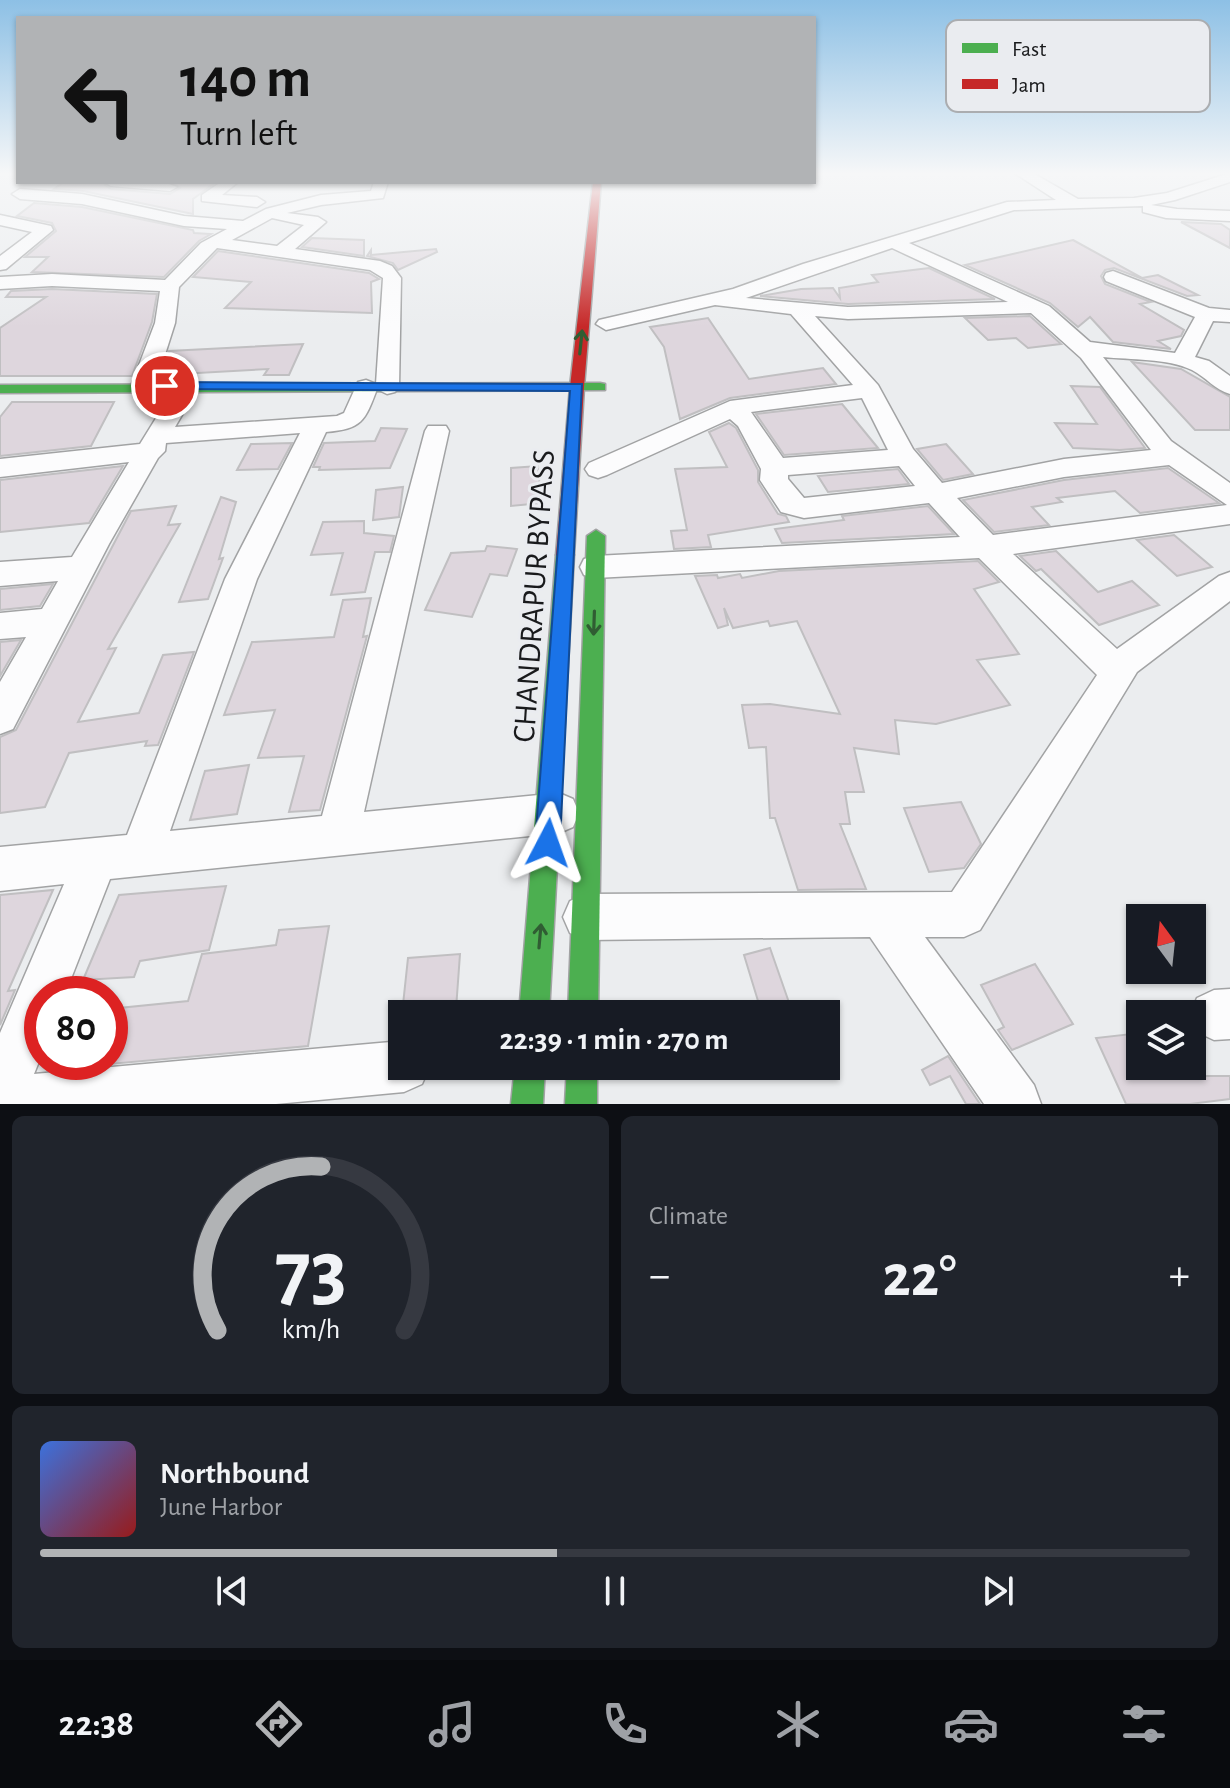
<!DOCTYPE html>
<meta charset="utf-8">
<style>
body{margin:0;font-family:"Alegreya Sans",sans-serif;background:#20242c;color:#f1f3f6;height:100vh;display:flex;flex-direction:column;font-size:30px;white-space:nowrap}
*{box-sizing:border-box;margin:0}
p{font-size:26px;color:#9ea1a6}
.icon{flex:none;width:44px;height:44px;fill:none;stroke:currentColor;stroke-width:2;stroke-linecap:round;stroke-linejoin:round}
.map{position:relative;height:1104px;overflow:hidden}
.panel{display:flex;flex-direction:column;gap:12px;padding:12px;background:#0d0f14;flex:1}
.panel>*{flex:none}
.guide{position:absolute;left:16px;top:16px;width:800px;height:168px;border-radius:0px;box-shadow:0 2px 6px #0004;background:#b1b3b5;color:#111;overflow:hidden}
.needle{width:52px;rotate:345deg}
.tools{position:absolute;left:1126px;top:904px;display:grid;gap:16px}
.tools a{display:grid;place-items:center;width:80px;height:80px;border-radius:0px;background:#171b24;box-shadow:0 2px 6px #0004;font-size:40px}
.speed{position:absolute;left:24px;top:976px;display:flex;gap:16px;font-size:40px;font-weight:700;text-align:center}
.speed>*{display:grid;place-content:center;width:104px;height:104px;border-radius:50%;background:#171b24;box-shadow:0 2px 6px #0004;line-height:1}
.speed .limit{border:12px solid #d22;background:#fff;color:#111}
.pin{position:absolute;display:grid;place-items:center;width:68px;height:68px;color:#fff;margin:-34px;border:4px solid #fff;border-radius:50%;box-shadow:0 2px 8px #0007}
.me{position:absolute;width:88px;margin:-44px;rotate:4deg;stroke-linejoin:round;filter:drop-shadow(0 0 6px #0008)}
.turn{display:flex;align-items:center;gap:28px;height:168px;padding:0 32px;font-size:36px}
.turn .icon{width:104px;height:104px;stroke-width:2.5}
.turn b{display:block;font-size:56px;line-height:68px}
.big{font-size:60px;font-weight:600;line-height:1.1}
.panel .card{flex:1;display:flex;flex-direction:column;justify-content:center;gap:12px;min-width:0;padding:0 28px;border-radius:12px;background:#20242c}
.panel .dial{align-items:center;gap:0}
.dial svg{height:208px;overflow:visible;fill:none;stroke:#363941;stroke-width:7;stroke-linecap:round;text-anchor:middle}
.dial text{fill:#f1f3f6;stroke:none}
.song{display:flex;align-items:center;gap:24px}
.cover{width:96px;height:96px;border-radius:12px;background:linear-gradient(135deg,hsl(220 70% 55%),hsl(0 70% 35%))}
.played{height:8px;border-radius:4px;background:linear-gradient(90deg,#b1b3b5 45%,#363941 45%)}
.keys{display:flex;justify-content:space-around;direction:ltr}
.heat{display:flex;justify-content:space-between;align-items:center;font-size:44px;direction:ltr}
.panel .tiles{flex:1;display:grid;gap:12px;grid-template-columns:1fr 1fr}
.card:last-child{grid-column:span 2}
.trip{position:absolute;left:388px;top:1000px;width:452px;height:80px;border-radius:0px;background:#171b24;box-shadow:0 2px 6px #0004;font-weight:600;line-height:80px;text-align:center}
.tab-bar{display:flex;height:128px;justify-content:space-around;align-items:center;background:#090b0e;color:#9ea1a6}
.tab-bar .icon{width:56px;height:56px}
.tab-bar .selected{color:#b1b3b5}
.tab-bar b{font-size:36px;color:#f1f3f6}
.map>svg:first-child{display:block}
</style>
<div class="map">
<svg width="1230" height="1104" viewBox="0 0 1230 1104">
<rect width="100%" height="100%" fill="#ebedef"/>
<g fill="#ded6dd" stroke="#c0bfc1" stroke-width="2">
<polygon points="64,182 101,182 111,189 170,194 180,188 172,182 216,182 193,199 193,214 83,191 54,189"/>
<polygon points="34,203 82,207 193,230 194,233 211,234 199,241 164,277 32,272 48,257 25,257 56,231 52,223 17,216"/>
<polygon points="1181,222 1221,224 1230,230 1230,248"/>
<polygon points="312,238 364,240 364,256 302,247"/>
<polygon points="1073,240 1142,278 1158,275 1198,295 1187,296 1114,268 1105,270 1101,276 1105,284 1151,302 1140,304 1184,330 1181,336 1158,341 1171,349 1113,342 1090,317 1078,327 1050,303 965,265"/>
<polygon points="436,249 437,252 398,270 393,263 367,256 371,250 371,255"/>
<polygon points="218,251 369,273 379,279 371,282 372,313 225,308 251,282 193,277"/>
<polygon points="929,268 995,299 848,304 760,296 801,289 833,288 840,298 839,288 878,282 872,275"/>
<polygon points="52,289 157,294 152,322 132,376 0,376 0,328 46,297 6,297 11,291"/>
<polygon points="1030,316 1061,344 1028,348 1016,338 988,340 965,318"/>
<polygon points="708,318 749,379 823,368 836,384 730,398 680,419 664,347 650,327"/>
<polygon points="303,344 289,375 264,375 268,369 162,375 169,351"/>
<polygon points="1132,362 1181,369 1230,397 1230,430 1195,430"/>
<polygon points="1071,386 1100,387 1145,448 1120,450 1073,448 1055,423 1097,424"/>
<polygon points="12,402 114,402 91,446 0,456 0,417"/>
<polygon points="842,404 878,448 784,455 756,414"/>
<polygon points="729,423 736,428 758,470 758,482 778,514 786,516 789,522 708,535 711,547 674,549 671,531 687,530 675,469 727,467 709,432"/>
<polygon points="381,428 407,429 390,468 319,470 320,467 313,467 324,443 375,441"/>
<polygon points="292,443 278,469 237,470 251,444"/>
<polygon points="946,444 973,474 943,480 917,449"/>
<polygon points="123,466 89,523 0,532 0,480"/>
<polygon points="538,466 541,503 511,506 511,468"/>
<polygon points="1168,468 1219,503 1140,513 1115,491 1057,498 1062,502 1032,507 1049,525 994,532 963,500 1064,480"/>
<polygon points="898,469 909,484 828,492 818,476"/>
<polygon points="403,487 399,517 373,520 376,490"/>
<polygon points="221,497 236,502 219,559 223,558 208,599 179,602"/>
<polygon points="176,506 168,525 180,524 108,649 116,648 78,722 139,713 163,655 194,652 158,745 145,746 147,741 69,753 45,807 0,813 0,737 16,730 131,511"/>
<polygon points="928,506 954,534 782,543 775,529 844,520 842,516"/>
<polygon points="364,521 364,533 394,536 390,552 375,552 365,592 331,595 343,553 311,555 323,522"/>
<polygon points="1174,535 1212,567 1177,576 1137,540"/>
<polygon points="487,546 517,549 507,576 490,574 472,617 425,610 451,553 485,551"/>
<polygon points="1056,551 1098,592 1132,581 1159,605 1099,625 1041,569 1036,571 1020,556"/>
<polygon points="978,561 999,582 974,589 1019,654 977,660 1010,705 936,724 895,720 899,754 854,748 864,792 845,792 850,824 840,824 866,889 798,890 775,818 770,818 766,747 749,748 742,705 770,704 840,714 797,621 770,626 768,621 733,628 724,608 728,625 718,628 695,576 717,575 718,578 740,574 742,578 779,571"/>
<polygon points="53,584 40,606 0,610 0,589"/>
<polygon points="371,598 363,637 367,636 320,810 289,812 304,756 258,758 275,710 224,715 252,642 334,637 343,600"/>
<polygon points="21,640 0,676 0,642"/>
<polygon points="249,765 237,814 190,820 205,771"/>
<polygon points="961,802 981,844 964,868 929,872 904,808"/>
<polygon points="226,886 209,950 140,961 134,977 83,980 119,895"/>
<polygon points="53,890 8,991 15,990 0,1025 0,895"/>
<polygon points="329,926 308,1046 110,1064 110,1035 119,1008 188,1001 202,954 276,945 279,930"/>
<polygon points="770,948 793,1014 762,1014 744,955"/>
<polygon points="460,954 456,1009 402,1014 408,958"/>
<polygon points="1035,964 1073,1024 1012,1050 998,1030 1004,1027 981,985"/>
<polygon points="1140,1033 1140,1066 1172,1066 1178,1076 1230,1076 1230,1099 1190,1104 1126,1104 1096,1038"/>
<polygon points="948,1056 980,1104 966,1104 950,1076 930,1085 922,1070"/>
</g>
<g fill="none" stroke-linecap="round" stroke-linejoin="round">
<g stroke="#a2a3a4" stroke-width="3">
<g id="street">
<path d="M 1013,172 L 1031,172 L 1078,199 L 1134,198 L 1167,193 L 1230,173 L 1230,182 L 1175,200 L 1151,205 L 1177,209 L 1230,211 L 1230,221 L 1166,218 L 1143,212 L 1143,206 L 1014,210 L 909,243 L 1049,306 L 1090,342 L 1175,353 L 1195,317 L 1106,281 L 1104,277 L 1106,273 L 1113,271 L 1209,308 L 1230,310 L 1230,322 L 1213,321 L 1195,357 L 1209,361 L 1230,376 L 1230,394 C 1215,390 1206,377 1192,370 C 1167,358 1131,360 1103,357 L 1171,441 L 1230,483 L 1230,524 L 1013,554 L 1117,649 L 1219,576 L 1230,572 L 1230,601 L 1137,672 L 980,930 L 964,937 L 925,937 L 1034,1085 L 1041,1104 L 984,1104 L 870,937 L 586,940 L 570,933 L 563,917 L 570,901 L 586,894 L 952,892 L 1097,675 L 979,558 L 595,578 L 584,575 L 580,567 L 584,559 L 595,556 L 960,537 L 929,503 L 804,518 L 781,512 L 760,480 L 761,469 L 738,426 L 730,419 L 607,475 L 598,478 L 589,475 L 585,469 L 589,463 L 730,401 L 853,385 L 791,314 L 715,305 L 606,330 L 596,324 L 599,320 L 733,289 L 803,264 L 1007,202 L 1056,200 ZM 892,248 L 1008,302 L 848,307 L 746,298 ZM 1031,313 L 1081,358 L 1151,450 L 1064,459 L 942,483 L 913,449 L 878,385 L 815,316 L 848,319 ZM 862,398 L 888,450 L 783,458 L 751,412 ZM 1169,465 L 1227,505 L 993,535 L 957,498 L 1064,477 ZM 899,466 L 915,486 L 804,498 L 788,479 L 788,475 Z"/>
<polygon points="104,182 163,182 177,187 170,191 111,186"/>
<polygon points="221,182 238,182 222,195 257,197 265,202 257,207 202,201 202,195"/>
<path d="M 374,182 L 388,182 L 383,198 L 321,205 L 287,213 L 318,217 L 326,222 L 295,249 L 380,261 L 392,266 L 401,278 L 399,387 L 395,392 L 387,394 L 377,389 C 365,421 362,429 326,432 L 257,579 L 170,831 L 322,816 L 425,431 L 428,426 L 446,426 L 449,431 L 364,812 L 559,793 L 573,799 L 579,813 L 573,827 L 559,833 L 110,879 L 65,994 L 42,994 L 42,1054 L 34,1074 L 402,1041 L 402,1066 L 430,1066 L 422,1084 L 404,1092 L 276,1104 L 0,1104 L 0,1033 L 64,884 L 0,891 L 0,847 L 127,835 L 225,579 L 300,433 L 166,443 L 165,451 L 158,458 L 109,544 L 13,729 L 0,734 L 0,682 L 26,637 L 0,639 L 0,613 L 42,609 L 58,581 L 0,586 L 0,562 L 72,557 L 129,462 L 0,477 L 0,459 L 140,444 L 179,381 L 195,381 L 199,386 L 175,427 L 337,416 L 344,413 L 358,382 L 366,380 L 376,384 L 383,278 L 370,270 L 217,248 L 179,287 L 175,323 L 155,386 L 151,391 L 135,391 L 131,386 L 155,323 L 160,291 L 52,286 L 0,289 L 0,277 L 52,274 L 165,280 L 201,243 L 227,229 L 184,226 L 82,204 L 20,199 L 12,194 L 20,189 L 82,194 L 184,216 L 243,221 L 266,209 L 321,195 L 371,191 ZM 272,218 L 304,225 L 277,246 L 232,240 Z"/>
<polygon points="0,215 51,226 53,230 6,269 0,270 0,256 32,232 0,225"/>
<polygon points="1230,989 1230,1039 1214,1040 1197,1032 1190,1014 1197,998 1214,990"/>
</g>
</g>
<g stroke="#a2a3a4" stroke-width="3">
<g id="fast">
<polygon points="600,383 605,384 605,390 0,393 0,385"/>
<polygon points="596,530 605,536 598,1014 568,1014 587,536"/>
<polygon points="565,548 574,555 549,1014 519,1014 556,555"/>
<polygon points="515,1066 545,1066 543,1104 511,1104"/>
<polygon points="567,1066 597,1066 597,1104 565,1104"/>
</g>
</g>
<g stroke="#a2a3a4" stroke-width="3">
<polygon id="jam" points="593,182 601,182 584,387 574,555 565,562 556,555 570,387"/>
</g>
<use href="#street" fill="#fcfcfd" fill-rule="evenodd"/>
<use href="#fast" fill="#4caf50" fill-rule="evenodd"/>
<use href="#jam" fill="#c62828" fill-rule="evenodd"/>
</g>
<defs><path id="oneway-shaft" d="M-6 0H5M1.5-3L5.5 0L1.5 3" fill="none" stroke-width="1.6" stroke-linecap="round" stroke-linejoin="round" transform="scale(2)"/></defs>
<g stroke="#305d33">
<use href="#oneway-shaft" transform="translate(581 342) rotate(-84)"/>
<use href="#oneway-shaft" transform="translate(594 623) rotate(92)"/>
<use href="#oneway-shaft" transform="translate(540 936) rotate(-85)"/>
</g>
<linearGradient id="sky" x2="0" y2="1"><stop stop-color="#8dc0e5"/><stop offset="0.53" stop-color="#f6f7f8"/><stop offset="1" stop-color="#f6f7f8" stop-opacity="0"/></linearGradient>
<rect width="1230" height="327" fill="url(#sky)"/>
<polygon fill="#1a73e8" stroke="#114b97" stroke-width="2" points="165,382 582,384 560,843 557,852 548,856 539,852 535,843 570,391 160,389 158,386"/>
<g text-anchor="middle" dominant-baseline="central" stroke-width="6" stroke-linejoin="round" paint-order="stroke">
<g font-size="32" fill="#191a1c" stroke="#eaecf0">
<text transform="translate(534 596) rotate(-86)">CHANDRAPUR BYPASS</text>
</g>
</g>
<rect x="946" y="20" width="264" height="92" rx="12" fill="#eaecf0" stroke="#abadb0" stroke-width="2"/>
<rect x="962" y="43" width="36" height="10" fill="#4caf50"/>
<rect x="962" y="79" width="36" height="10" fill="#c62828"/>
<g font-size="22" fill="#191a1c">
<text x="1012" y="56">Fast</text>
<text x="1012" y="92">Jam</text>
</g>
</svg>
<div class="tools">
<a><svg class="needle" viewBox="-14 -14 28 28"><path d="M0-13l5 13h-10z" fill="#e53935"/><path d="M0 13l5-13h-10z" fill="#9ea1a6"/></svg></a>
<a><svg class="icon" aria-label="layers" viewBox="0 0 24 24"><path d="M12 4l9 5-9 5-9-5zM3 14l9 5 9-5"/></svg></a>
</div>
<div class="speed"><div class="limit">80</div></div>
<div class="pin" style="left:165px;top:386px;background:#d93025"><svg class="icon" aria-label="arrive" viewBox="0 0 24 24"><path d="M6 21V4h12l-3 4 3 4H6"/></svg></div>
<svg class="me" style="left:548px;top:843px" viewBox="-20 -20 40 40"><path d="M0-17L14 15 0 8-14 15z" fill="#1a73e8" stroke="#fff" stroke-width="4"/></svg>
<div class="trip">22:39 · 1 min · 270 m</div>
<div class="guide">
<div class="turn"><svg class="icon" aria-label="left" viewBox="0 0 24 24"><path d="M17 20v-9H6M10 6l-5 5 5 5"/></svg><div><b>140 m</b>Turn left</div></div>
</div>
</div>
<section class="panel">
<div class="tiles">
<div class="card dial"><svg viewBox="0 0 100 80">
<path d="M14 69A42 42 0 1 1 86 69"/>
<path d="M14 69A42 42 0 0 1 54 6" stroke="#b1b3b5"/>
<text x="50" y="56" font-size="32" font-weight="700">73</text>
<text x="50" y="72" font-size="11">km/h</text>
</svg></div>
<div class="card"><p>Climate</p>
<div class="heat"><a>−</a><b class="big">22°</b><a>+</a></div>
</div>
<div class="card">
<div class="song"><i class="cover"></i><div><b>Northbound</b><p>June Harbor</p></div></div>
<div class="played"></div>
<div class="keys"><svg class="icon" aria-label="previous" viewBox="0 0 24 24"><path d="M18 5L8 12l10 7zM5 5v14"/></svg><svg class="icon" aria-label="pause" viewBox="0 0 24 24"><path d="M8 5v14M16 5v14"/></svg><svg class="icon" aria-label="next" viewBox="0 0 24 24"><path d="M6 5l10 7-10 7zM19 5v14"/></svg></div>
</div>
</div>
</section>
<nav class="tab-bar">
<b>22:38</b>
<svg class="icon selected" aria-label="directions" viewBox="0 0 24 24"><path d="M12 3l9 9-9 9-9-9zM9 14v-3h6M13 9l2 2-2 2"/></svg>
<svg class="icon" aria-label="music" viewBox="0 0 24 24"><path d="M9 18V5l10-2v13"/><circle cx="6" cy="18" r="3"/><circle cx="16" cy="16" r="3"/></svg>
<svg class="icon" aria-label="phone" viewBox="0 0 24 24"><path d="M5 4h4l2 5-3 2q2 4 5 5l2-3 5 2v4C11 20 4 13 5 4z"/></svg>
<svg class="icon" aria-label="climate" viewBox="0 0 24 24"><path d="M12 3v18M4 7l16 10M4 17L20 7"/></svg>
<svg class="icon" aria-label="car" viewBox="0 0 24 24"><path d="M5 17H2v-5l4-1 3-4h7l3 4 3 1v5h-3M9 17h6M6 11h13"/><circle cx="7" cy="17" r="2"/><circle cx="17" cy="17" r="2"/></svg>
<svg class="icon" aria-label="filters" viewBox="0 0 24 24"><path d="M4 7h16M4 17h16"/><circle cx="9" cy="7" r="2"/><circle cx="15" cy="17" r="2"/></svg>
</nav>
